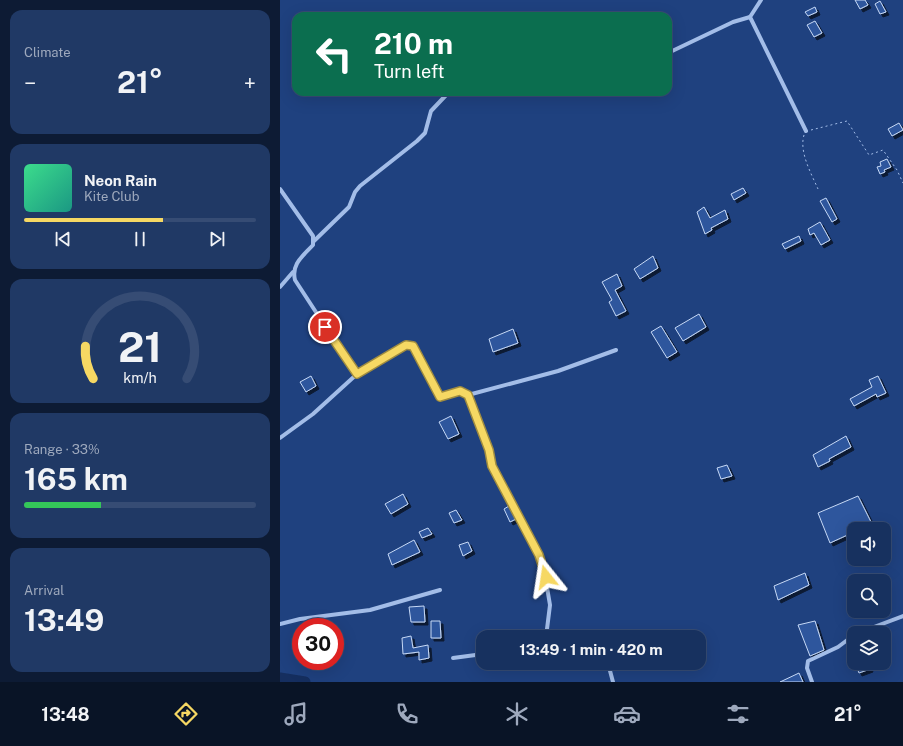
<!DOCTYPE html>
<meta charset="utf-8">
<style>
body{margin:0;font-family:"Public Sans",sans-serif;background:#203965;color:#f1f3f6;height:100vh;display:flex;flex-direction:column;font-size:15px;white-space:nowrap}
*{box-sizing:border-box;margin:0}
p{font-size:13px;color:#9ea9bd}
.icon{flex:none;width:22px;height:22px;fill:none;stroke:currentColor;stroke-width:2;stroke-linecap:round;stroke-linejoin:round}
.map{position:relative;flex:1;overflow:hidden}
.drawer{display:flex;flex-direction:column;gap:10px;padding:10px;background:#0d1b34;width:280px}
.drawer>*{flex:none}
.banner{position:absolute;left:12px;top:12px;width:380px;height:84px;border-radius:12px;box-shadow:0 4px 16px #0002,0 0 0 1px #364c74;background:#0b6e4f;color:#fff;overflow:hidden}
.tools{position:absolute;left:567px;top:522px;display:grid;gap:8px}
.tools a{display:grid;place-items:center;width:44px;height:44px;border-radius:8px;background:#17315f;box-shadow:0 4px 16px #0002,0 0 0 1px #364c74;font-size:20px}
.speed{position:absolute;left:12px;top:618px;display:flex;gap:8px;font-size:20px;font-weight:700;text-align:center}
.speed>*{display:grid;place-content:center;width:52px;height:52px;border-radius:50%;background:#17315f;box-shadow:0 4px 16px #0002,0 0 0 1px #364c74;line-height:1}
.speed .limit{border:6px solid #d22;background:#fff;color:#111}
.pin{position:absolute;display:grid;place-items:center;width:34px;height:34px;color:#fff;margin:-17px;border:2px solid #fff;border-radius:50%;box-shadow:0 1px 4px #0007}
.me{position:absolute;width:44px;margin:-22px;rotate:345deg;stroke-linejoin:round;filter:drop-shadow(0 0 3px #0008)}
.turn{display:flex;align-items:center;gap:14px;height:84px;padding:0 16px;font-size:18px}
.turn .icon{width:52px;height:52px;stroke-width:2.5}
.turn b{display:block;font-size:28px;line-height:34px}
.big{font-size:30px;font-weight:700;line-height:1.1}
.drawer .tile{flex:1;display:flex;flex-direction:column;justify-content:center;gap:6px;min-width:0;padding:0 14px;border-radius:12px;background:#203965}
.drawer .dial{align-items:center;gap:0}
.dial svg{height:104px;overflow:visible;fill:none;stroke:#364c74;stroke-width:7;stroke-linecap:round;text-anchor:middle}
.dial text{fill:#f1f3f6;stroke:none}
.song{display:flex;align-items:center;gap:12px}
.cover{width:48px;height:48px;border-radius:6px;background:linear-gradient(135deg,hsl(150 70% 55%),hsl(170 70% 35%))}
.played{height:4px;border-radius:2px;background:linear-gradient(90deg,#f6d863 60%,#364c74 60%)}
.keys{display:flex;justify-content:space-around;direction:ltr}
.heat{display:flex;justify-content:space-between;align-items:center;font-size:22px;direction:ltr}
.charge{height:6px;border-radius:3px;background:linear-gradient(90deg,#34c759 33%,#364c74 0)}
.trip{position:absolute;left:196px;top:630px;width:230px;height:40px;border-radius:12px;background:#17315f;box-shadow:0 4px 16px #0002,0 0 0 1px #364c74;font-weight:700;line-height:40px;text-align:center}
.dock{display:flex;height:64px;justify-content:space-around;align-items:center;background:#091426;color:#9ea9bd}
.dock .icon{width:28px;height:28px}
.dock .selected{color:#f6d863}
.dock b{font-size:18px;color:#f1f3f6}
main{display:flex;flex:1;min-height:0}
.map>svg:first-child{display:block}
</style>
<main>
<section class="drawer">
<div class="tile"><p>Climate</p>
<div class="heat"><a>−</a><b class="big">21°</b><a>+</a></div>
</div>
<div class="tile">
<div class="song"><i class="cover"></i><div><b>Neon Rain</b><p>Kite Club</p></div></div>
<div class="played"></div>
<div class="keys"><svg class="icon" aria-label="previous" viewBox="0 0 24 24"><path d="M18 5L8 12l10 7zM5 5v14"/></svg><svg class="icon" aria-label="pause" viewBox="0 0 24 24"><path d="M8 5v14M16 5v14"/></svg><svg class="icon" aria-label="next" viewBox="0 0 24 24"><path d="M6 5l10 7-10 7zM19 5v14"/></svg></div>
</div>
<div class="tile dial"><svg viewBox="0 0 100 80">
<path d="M14 69A42 42 0 1 1 86 69"/>
<path d="M14 69A42 42 0 0 1 8 44" stroke="#f6d863"/>
<text x="50" y="56" font-size="32" font-weight="700">21</text>
<text x="50" y="72" font-size="11">km/h</text>
</svg></div>
<div class="tile"><p>Range · 33%</p><b class="big">165 km</b><div class="charge"></div></div>
<div class="tile"><p>Arrival</p><b class="big">13:49</b></div>
</section>
<div class="map">
<svg width="623" height="682" viewBox="0 0 623 682">
<defs>
<filter id="shadow"><feDropShadow dx="3" dy="3" stdDeviation="0" flood-color="#0009"/></filter>
</defs>
<rect width="100%" height="100%" fill="#1f417f"/>
<g fill="none" stroke-linecap="round" stroke-linejoin="round">
<polyline stroke="#152e5f" stroke-width="11" points="0,678 25,682"/>
</g>
<g fill="#2e579d" stroke="#c7d9f6" filter="url(#shadow)">
<polygon points="575,0 585,0 588,5 580,9"/>
<polygon points="600,1 606,12 600,14 595,4"/>
<polygon points="535,7 537,12 528,16 525,12"/>
<polygon points="535,21 542,33 534,37 527,25"/>
<polygon points="619,123 623,130 612,136 608,129"/>
<polygon points="607,159 611,167 604,170 605,172 600,174 597,167 601,166 600,162"/>
<polygon points="463,188 466,193 454,200 451,194"/>
<polygon points="546,198 557,219 552,222 540,201"/>
<polygon points="424,207 430,218 445,210 448,219 431,228 432,230 425,234 417,212"/>
<polygon points="540,222 550,240 541,245 534,233 530,235 528,229"/>
<polygon points="519,236 521,241 505,249 502,244"/>
<polygon points="373,256 378,268 360,279 354,269"/>
<polygon points="337,274 342,286 335,290 346,311 336,316 329,302 332,300 322,282"/>
<polygon points="419,314 426,327 403,341 395,328"/>
<polygon points="381,326 397,352 387,358 371,332"/>
<polygon points="233,329 238,343 213,352 209,339"/>
<polygon points="31,376 36,386 26,392 20,382"/>
<polygon points="598,376 606,393 597,397 596,394 574,406 570,399 592,387 589,380"/>
<polygon points="171,416 179,434 168,439 159,422"/>
<polygon points="566,436 571,447 549,459 550,461 538,467 533,455"/>
<polygon points="447,465 452,476 441,479 437,468"/>
<polygon points="123,494 128,504 111,514 105,504"/>
<polygon points="578,496 592,524 581,529 574,529 574,532 550,543 538,513"/>
<polygon points="229,506 236,519 230,522 224,509"/>
<polygon points="176,510 182,520 174,523 169,513"/>
<polygon points="148,528 152,534 142,538 139,532"/>
<polygon points="134,540 140,552 112,565 108,554"/>
<polygon points="188,542 192,551 183,556 179,545"/>
<polygon points="525,573 529,585 498,600 494,586"/>
<polygon points="144,606 145,622 131,622 129,607"/>
<polygon points="151,621 160,621 161,638 151,638"/>
<polygon points="535,621 544,650 530,656 518,625"/>
<polygon points="131,636 133,648 148,645 149,658 139,660 139,652 123,654 122,638"/>
<polygon points="574,639 574,661 567,644"/>
<polygon points="575,663 588,663 590,669 579,673"/>
<polygon points="519,673 523,682 500,682"/>
</g>
<g fill="none" stroke-linecap="round" stroke-linejoin="round">
<g stroke="#a3bde8" stroke-width="1" stroke-dasharray="2 3" stroke-linecap="butt">
<polyline points="531,130 567,121 589,155 603,150 617,170 623,183"/>
<path d="M 524,135 C 519,152 531,173 538,189"/>
</g>
<g stroke="#a3bde8" stroke-width="4">
<polyline points="481,0 470,17 526,131"/>
<polyline points="388,53 453,22 470,17"/>
<path d="M 0,189 L 33,236 L 33,245 C 23,256 11,264 15,280 L 75,372 L 80,374 L 126,345 L 133,346 L 160,397 L 181,391 L 188,395 L 209,450 L 212,467 L 263,564 L 270,605 L 266,637"/>
<polyline points="34,241 69,207 75,192 80,186 137,141 145,133 151,111 169,92"/>
<polyline points="0,287 13,272"/>
<polyline points="188,395 278,371 336,350"/>
<polyline points="0,438 33,414 77,374"/>
<polyline points="0,624 20,619 90,610 160,590"/>
<polyline points="578,633 623,616"/>
<polyline points="173,658 203,654"/>
<polyline points="271,663 277,665 320,663"/>
<polyline points="323,663 329,667 333,682"/>
<polyline points="532,682 527,668 528,661 558,647 574,635"/>
</g>
</g>
<g fill="none" stroke-linecap="round" stroke-linejoin="round">
<g stroke="#a08c40" stroke-width="10">
<polyline id="route" points="45,327 77,374 126,345 133,346 160,397 180,391 188,395 209,450 212,466 259,555 266,577"/>
</g>
<use href="#route" stroke="#f6d863" stroke-width="7"/>
</g>
</svg>
<div class="tools">
<a><svg class="icon" aria-label="sound" viewBox="0 0 24 24"><path d="M4 9h4l5-4v14l-5-4H4zM17 9q2 3 0 6"/></svg></a>
<a><svg class="icon" aria-label="search" viewBox="0 0 24 24"><circle cx="10" cy="10" r="6"/><path d="M15 15l6 6"/></svg></a>
<a><svg class="icon" aria-label="layers" viewBox="0 0 24 24"><path d="M12 4l9 5-9 5-9-5zM3 14l9 5 9-5"/></svg></a>
</div>
<div class="speed"><div class="limit">30</div></div>
<div class="pin" style="left:45px;top:327px;background:#d93025"><svg class="icon" aria-label="arrive" viewBox="0 0 24 24"><path d="M6 21V4h12l-3 4 3 4H6"/></svg></div>
<svg class="me" style="left:266px;top:577px" viewBox="-20 -20 40 40"><path d="M0-17L14 15 0 8-14 15z" fill="#f6d863" stroke="#fff" stroke-width="4"/></svg>
<div class="trip">13:49 · 1 min · 420 m</div>
<div class="banner">
<div class="turn"><svg class="icon" aria-label="left" viewBox="0 0 24 24"><path d="M17 20v-9H6M10 6l-5 5 5 5"/></svg><div><b>210 m</b>Turn left</div></div>
</div>
</div>
</main>
<nav class="dock">
<b>13:48</b>
<svg class="icon selected" aria-label="directions" viewBox="0 0 24 24"><path d="M12 3l9 9-9 9-9-9zM9 14v-3h6M13 9l2 2-2 2"/></svg>
<svg class="icon" aria-label="music" viewBox="0 0 24 24"><path d="M9 18V5l10-2v13"/><circle cx="6" cy="18" r="3"/><circle cx="16" cy="16" r="3"/></svg>
<svg class="icon" aria-label="phone" viewBox="0 0 24 24"><path d="M5 4h4l2 5-3 2q2 4 5 5l2-3 5 2v4C11 20 4 13 5 4z"/></svg>
<svg class="icon" aria-label="climate" viewBox="0 0 24 24"><path d="M12 3v18M4 7l16 10M4 17L20 7"/></svg>
<svg class="icon" aria-label="car" viewBox="0 0 24 24"><path d="M5 17H2v-5l4-1 3-4h7l3 4 3 1v5h-3M9 17h6M6 11h13"/><circle cx="7" cy="17" r="2"/><circle cx="17" cy="17" r="2"/></svg>
<svg class="icon" aria-label="filters" viewBox="0 0 24 24"><path d="M4 7h16M4 17h16"/><circle cx="9" cy="7" r="2"/><circle cx="15" cy="17" r="2"/></svg>
<b>21°</b>
</nav>
